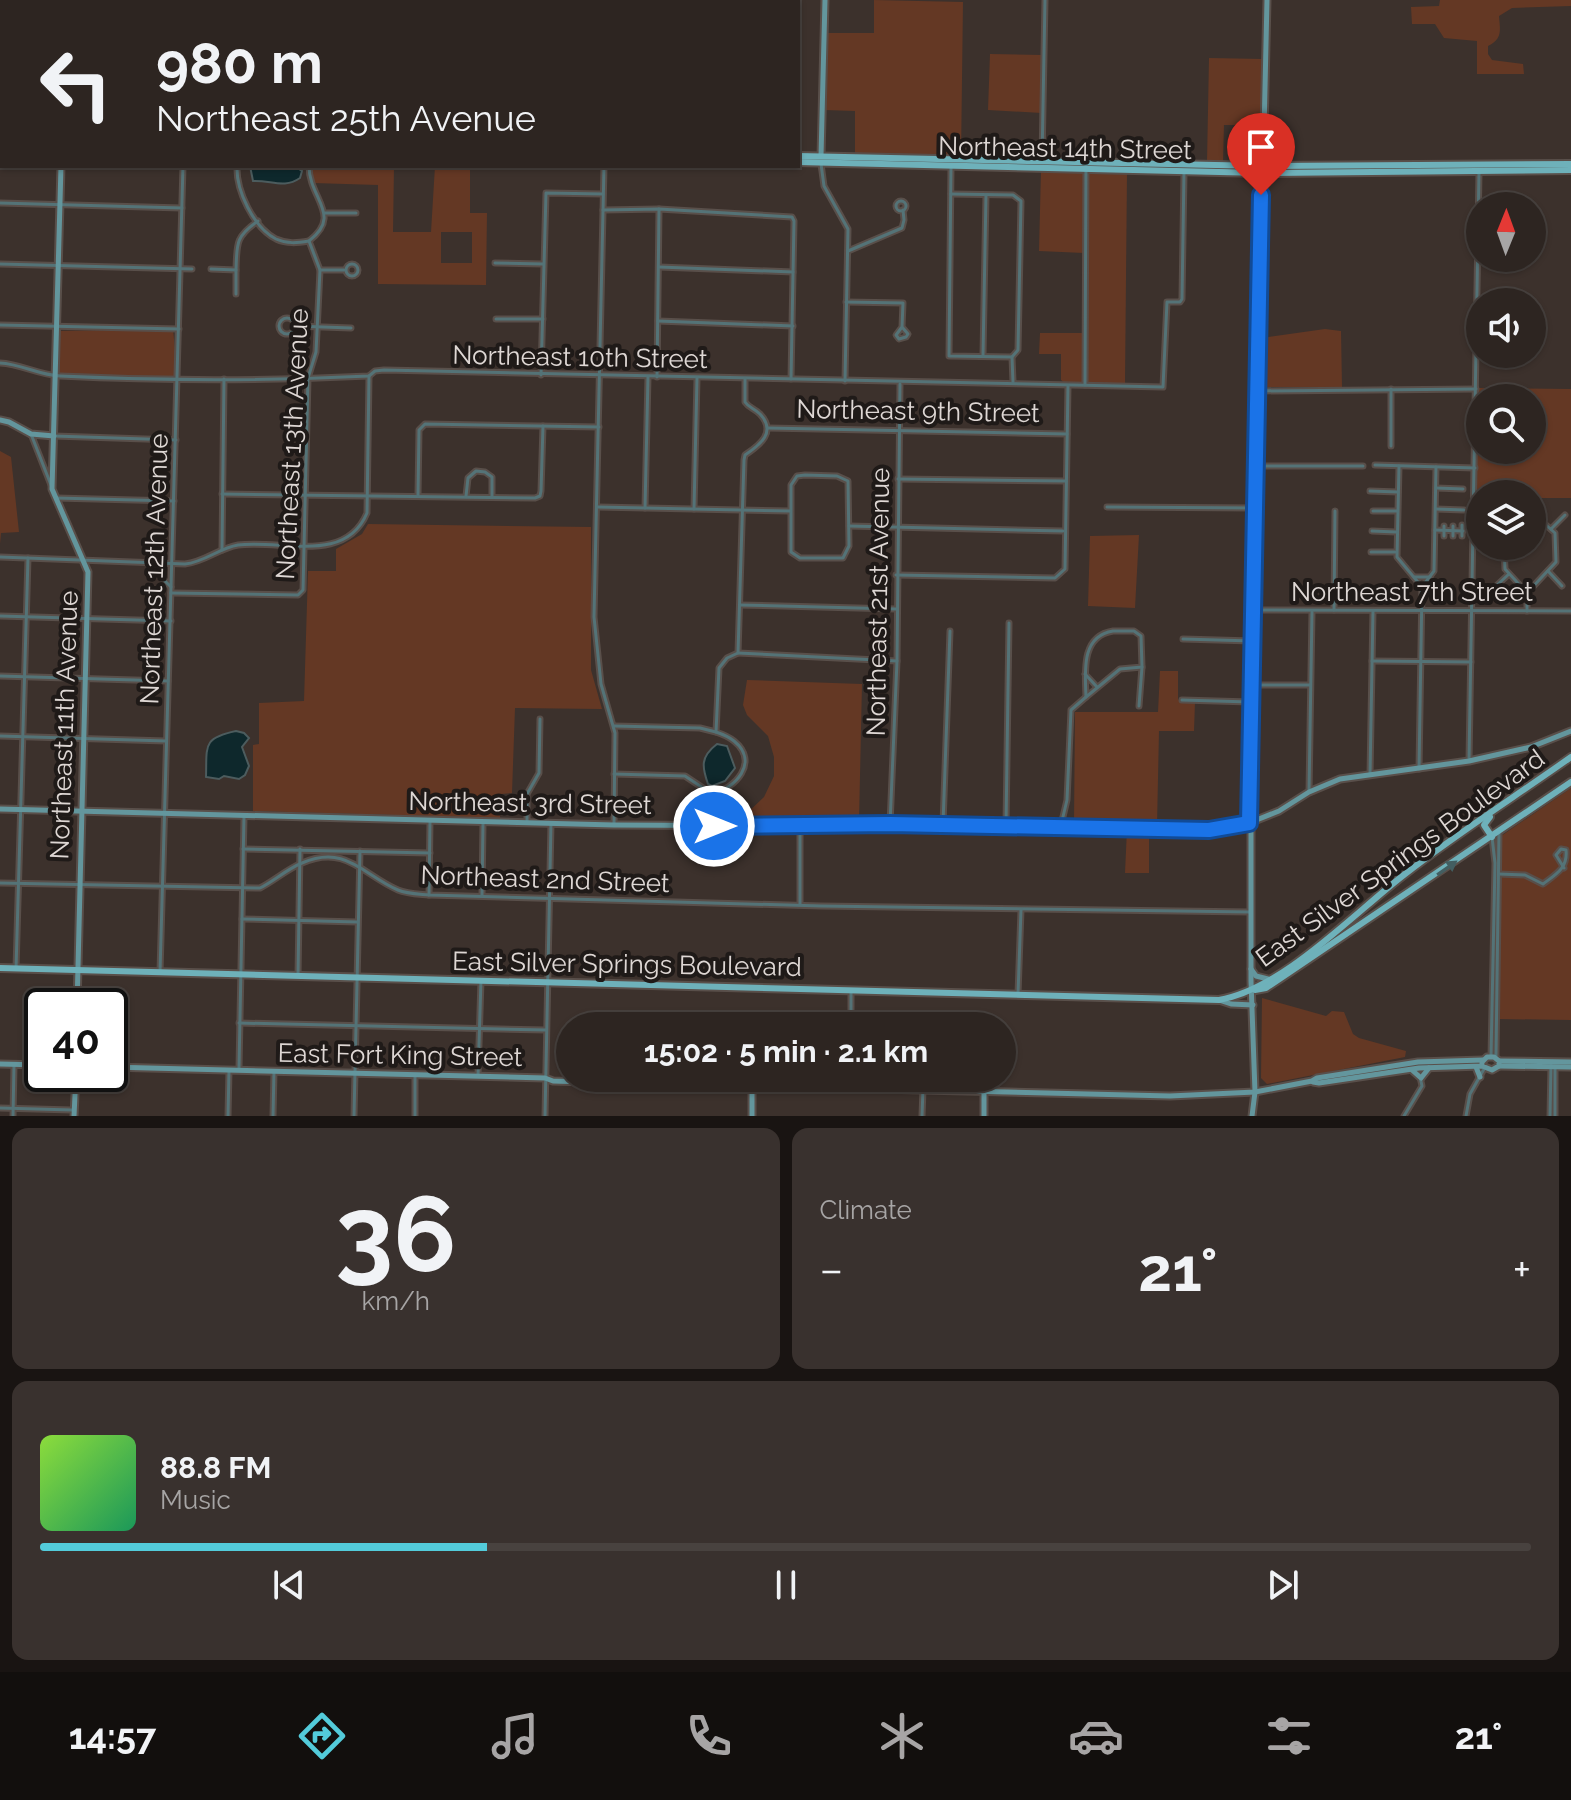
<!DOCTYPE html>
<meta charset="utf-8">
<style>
body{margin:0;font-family:Raleway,sans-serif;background:#39312e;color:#f1f3f6;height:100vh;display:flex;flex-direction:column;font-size:30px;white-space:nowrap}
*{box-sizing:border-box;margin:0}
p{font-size:26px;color:#a7a5a5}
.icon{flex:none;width:44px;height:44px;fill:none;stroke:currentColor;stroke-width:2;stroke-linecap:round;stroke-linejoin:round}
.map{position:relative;height:1116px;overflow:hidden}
.details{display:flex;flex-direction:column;gap:12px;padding:12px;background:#191412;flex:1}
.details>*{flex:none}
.hud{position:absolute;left:0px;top:0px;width:800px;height:168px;box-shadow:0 2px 6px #0004,0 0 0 2px #48423f;background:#2d2521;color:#f1f3f6;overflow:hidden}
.needle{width:52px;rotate:1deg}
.fabs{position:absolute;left:1466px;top:192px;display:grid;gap:16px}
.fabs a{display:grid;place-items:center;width:80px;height:80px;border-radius:50%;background:#2d2521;box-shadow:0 2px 6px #0004,0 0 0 2px #48423f;font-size:40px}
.speed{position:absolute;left:24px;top:988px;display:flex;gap:16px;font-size:40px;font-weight:700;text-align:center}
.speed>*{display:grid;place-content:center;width:104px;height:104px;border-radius:50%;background:#2d2521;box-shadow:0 2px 6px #0004,0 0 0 2px #48423f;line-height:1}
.speed .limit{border:4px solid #111;border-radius:12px;background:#fff;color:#111}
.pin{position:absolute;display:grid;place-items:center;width:68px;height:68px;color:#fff;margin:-82px -34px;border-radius:50% 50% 50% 0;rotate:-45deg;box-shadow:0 0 8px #0007}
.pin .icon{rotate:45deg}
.me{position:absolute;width:88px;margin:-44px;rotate:90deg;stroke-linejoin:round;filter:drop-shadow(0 0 6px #0008)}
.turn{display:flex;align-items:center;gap:28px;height:168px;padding:0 24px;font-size:36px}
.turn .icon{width:104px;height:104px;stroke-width:2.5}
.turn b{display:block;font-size:56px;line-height:68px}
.big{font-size:60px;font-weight:700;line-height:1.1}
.details .tile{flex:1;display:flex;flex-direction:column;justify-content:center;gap:12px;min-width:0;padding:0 28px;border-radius:16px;background:#39312e}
.details .dial{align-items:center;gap:0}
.dial b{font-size:104px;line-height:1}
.song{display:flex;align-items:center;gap:24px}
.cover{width:96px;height:96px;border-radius:12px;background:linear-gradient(135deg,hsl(90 70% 55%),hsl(150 70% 35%))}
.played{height:8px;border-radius:4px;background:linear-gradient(90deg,#53cbda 30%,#48423f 30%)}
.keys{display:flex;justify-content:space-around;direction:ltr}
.heat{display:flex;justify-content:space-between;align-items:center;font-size:44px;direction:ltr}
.details .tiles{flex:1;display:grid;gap:12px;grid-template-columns:1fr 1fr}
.tile:last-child{grid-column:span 2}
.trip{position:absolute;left:556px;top:1012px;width:460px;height:80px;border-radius:40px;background:#2d2521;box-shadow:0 2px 6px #0004,0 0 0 2px #48423f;font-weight:700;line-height:80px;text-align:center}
.tab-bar{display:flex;height:128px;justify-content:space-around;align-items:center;background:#120f0d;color:#a7a5a5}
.tab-bar .icon{width:56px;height:56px}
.tab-bar .current{color:#53cbda}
.tab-bar b{font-size:36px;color:#f1f3f6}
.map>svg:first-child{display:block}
</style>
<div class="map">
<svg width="1571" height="1116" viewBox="0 0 1571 1116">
<rect width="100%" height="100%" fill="#3c312c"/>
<g fill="#643824" fill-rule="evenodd">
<polygon points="874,0 963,2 961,157 855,155 855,111 824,110 826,33 874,33"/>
<path d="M 1440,0 L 1571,0 L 1571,6 L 1512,8 L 1499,16 C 1500,30 1503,39 1488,46 L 1488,54 L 1492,60 L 1523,64 L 1524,74 L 1477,74 L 1477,41 L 1444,38 L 1435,24 L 1412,24 L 1411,7 L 1439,6 Z"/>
<polygon points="990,54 1042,55 1042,113 988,110"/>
<polygon points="1209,58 1263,59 1261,125 1224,125 1223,162 1207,162"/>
<path d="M 311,166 L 394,166 L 393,232 L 431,232 L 435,166 L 470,166 L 470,213 L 487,213 L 486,285 L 378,284 L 378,185 L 313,183 ZM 441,232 L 472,232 L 472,263 L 441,263 Z"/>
<polygon points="1041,170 1085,171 1084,253 1039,251"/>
<polygon points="1088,171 1127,172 1125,384 1087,383"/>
<polygon points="173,329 178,379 56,376 57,331"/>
<polygon points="1325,329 1341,331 1342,387 1259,387 1261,338"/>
<polygon points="1040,333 1084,333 1083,383 1066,384 1061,380 1061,354 1039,354"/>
<path d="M 1478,388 L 1571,389 L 1571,498 L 1532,498 L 1532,494 L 1480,494 L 1480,499 L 1476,499 ZM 1480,398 L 1532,398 L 1532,450 L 1480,450 Z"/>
<polygon points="0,451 11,457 19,532 1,533 0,544"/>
<polygon points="368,524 591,527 591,670 602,709 515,708 512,793 501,794 500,818 253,811 253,745 259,744 259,703 304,701 308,571 336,571 336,549 362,534"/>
<polygon points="1139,535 1135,608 1088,606 1090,536"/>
<polygon points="1160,671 1178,671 1178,699 1180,702 1195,702 1194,731 1159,731 1157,826 1074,823 1075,712 1158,712"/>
<polygon points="747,680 862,684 859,822 747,824 746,814 764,797 774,776 774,757 768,736 747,715 743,705"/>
<polygon points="1571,788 1571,1020 1498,1019 1501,836"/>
<polygon points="1127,829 1149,830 1149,873 1125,873"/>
<polygon points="1262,998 1326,1016 1332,1011 1344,1012 1353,1034 1359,1038 1406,1051 1405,1057 1267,1084 1261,1078"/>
</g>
<g fill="#0e282c" stroke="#4c5c5e" stroke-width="2">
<path d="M 250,166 L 294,166 L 302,171 L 300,178 C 284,189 271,180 253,181 Z"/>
<path d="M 236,731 L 244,733 L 249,738 L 242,747 L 249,766 L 245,775 L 239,779 L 224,776 L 219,779 L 206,777 C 207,746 202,738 236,731 Z"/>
<path d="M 717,744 L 727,746 L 735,768 L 725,781 L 712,786 L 708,784 C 702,767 700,757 717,744 Z"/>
</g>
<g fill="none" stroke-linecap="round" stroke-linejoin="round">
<g stroke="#594f4a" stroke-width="7">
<g id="street">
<polyline points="20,2 26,0"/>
<polyline points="281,2 285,0"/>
<polyline points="383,2 383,0"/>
<polyline points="436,2 436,0"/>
<polyline points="488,2 488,0"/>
<polyline points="539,2 539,0"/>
<polyline points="590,2 590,0"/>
<polyline points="640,2 640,0"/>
<polyline points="689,2 689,0"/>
<polyline points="0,8 2,8"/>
<polyline points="1042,160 1045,0"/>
<polyline points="821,164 824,186 848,229 845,381"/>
<path d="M 237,166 C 236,190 253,227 276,239 C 287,244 297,243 309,241"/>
<polyline points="604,166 594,617 601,684 615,733 614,825"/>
<polyline points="951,167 949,356 1012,357"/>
<polyline points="951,194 1013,195 1021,201 1018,350 1012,357 1013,382"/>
<circle cx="901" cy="206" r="5"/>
<polyline points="0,203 182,208"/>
<polyline points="603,210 659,209 792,217 794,221 791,379"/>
<polyline points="325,213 356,213"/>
<polyline points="848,251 902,228 904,220 903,210"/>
<polyline points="495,263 543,264"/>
<polyline points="0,264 192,269"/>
<circle cx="352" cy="270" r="6"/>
<polyline points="659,267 793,272"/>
<polyline points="211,269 236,270 236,294"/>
<path d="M 236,270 C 237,244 235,237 258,221"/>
<polyline points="320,270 344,270"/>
<polyline points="846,302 903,303 902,327 896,335 899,339 906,337 908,334 902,327"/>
<circle cx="287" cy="326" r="8"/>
<polyline points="496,319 543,319"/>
<polyline points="658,321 793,326"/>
<polyline points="0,325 179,329"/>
<polyline points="295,326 351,328"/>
<polyline points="983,355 986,195"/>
<path d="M 0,363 C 21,364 39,375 60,376 C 163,381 266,381 369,376 L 375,371 L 384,370 L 1163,387 L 1167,302 L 1180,302 L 1182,299 L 1184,172"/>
<polyline points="541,375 546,193 603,194"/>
<polyline points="657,377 659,209"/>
<polyline points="1085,385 1086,162"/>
<polyline points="1391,389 1391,446"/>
<polyline points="1257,391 1476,389"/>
<polyline points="768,428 1067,434"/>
<polyline points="31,434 51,485"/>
<polyline points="54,436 176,440"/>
<polyline points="1375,465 1475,468"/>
<polyline points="1257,466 1363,466"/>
<polyline points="1399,466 1397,557 1422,587"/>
<polygon points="805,475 837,476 848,481 849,546 843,558 800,558 791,552 791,485 797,476"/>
<polyline points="898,479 1066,481"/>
<polyline points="1436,488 1463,489"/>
<polyline points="1370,491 1398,492"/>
<polyline points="222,494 535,498 540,496 541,491 543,426"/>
<polyline points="418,495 419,430 425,424 599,427"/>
<polyline points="466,496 468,478 476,471 485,472 492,477 492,497"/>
<polyline points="56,498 174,501"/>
<polyline points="598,507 790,511"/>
<polyline points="1107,507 1255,508"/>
<polyline points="645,508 648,377"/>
<polyline points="694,509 697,378"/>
<polyline points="1436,509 1464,510"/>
<polyline points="1373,511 1397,511"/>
<polyline points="849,526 1063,531"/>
<polyline points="1551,529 1565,515"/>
<polyline points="1435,530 1463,531"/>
<polyline points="1372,531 1396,532"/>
<polyline points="1444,536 1444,526"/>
<polyline points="1453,536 1453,526"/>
<polyline points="1462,536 1462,525"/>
<polyline points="1504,546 1505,569 1527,593"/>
<polyline points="222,550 224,379"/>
<polyline points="1371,552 1395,552"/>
<path d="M 0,557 L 185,564 C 205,562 219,548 238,545 C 281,539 345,565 367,513 L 369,376"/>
<polyline points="146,562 171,587"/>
<polyline points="1548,571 1562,586"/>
<polyline points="896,575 1055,578 1065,569 1068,386"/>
<polyline points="1414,577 1430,577"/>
<polyline points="1422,587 1434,571 1436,467"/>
<polyline points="1495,587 1509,574"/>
<path d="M 171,593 L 298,595 L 303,590 L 308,378 L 316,352 L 320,270 L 309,241 C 343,215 309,199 309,166"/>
<polyline points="740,605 896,609"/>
<polyline points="1253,610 1571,611"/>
<polyline points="1334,610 1335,511"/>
<polyline points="1527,611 1527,593 1556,562 1555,533 1546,525 1532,525"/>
<polyline points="0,616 171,621"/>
<path d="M 1113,631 L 1134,631 L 1141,636 L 1142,667 L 1120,669 L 1086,697 C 1085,671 1081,636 1113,631 Z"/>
<polyline points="1183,639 1252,641"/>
<polyline points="738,653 897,661"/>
<polyline points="1372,661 1471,662"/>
<polyline points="1085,674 1097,687"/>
<polyline points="0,676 168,681"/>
<polyline points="1251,685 1310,685"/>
<polyline points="1182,700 1250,702"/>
<polyline points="1139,706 1142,667"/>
<polyline points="614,726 700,728 716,732"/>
<polyline points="0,736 166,741"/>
<polyline points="1469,761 1479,172"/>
<polyline points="1419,769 1422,587"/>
<polyline points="614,774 685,776 712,794"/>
<polyline points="1370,775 1373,611"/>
<polyline points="1309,792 1312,612"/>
<path d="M 712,794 C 735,789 760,762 734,741 C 729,737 722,734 716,732 L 719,668 L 727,658 L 738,653 L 744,460 L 745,455 C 760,445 777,432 760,414 C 754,408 749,408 745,402 L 745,379"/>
<polyline points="712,794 714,826"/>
<polyline points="527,823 527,794 539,773 540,719"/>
<polyline points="890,824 897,661 900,384"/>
<polyline points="943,824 950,631"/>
<polyline points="1006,825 1009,623"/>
<polyline points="1061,825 1067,800 1071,710 1086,697"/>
<polyline points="243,849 430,853"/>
<path d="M 1499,874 L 1525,875 L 1543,884 C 1556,874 1568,868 1566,850 L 1561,849 L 1556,855 L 1564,868"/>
<path d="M 0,883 L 260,888 C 274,881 287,869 302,863 C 346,844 363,875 398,890 C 407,894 419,894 429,895 L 821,906 L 1250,912"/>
<polyline points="429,895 430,821"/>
<polyline points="482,895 483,823"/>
<polyline points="800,904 800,828"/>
<polyline points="242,919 357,922"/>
<polyline points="16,969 28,558"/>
<polyline points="160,972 183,166"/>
<polyline points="298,976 300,849"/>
<polyline points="1018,994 1021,910"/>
<polyline points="239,1023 546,1030"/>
<polyline points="851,1026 851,990"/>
<polyline points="1496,1056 1499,832"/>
<polyline points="1491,1057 1495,863 1492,837"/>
<polyline points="239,1068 244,816"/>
<polyline points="478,1076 481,980"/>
<polyline points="0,1108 72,1110"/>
<polyline points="13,1116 14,1065"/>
<polyline points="228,1116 229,1070"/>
<polyline points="273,1116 274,1071"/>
<polyline points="354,1116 360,851"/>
<polyline points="415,1116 415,1076"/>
<polyline points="545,1116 551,823"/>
<polyline points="922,1116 923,1089"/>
<polyline points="1404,1116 1422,1086 1420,1077"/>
<polyline points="1466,1116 1470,1094 1484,1069"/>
<polyline points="1550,1116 1551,1065"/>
<polyline points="1555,1116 1555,1068"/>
</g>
</g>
<g stroke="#594f4a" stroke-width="9">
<g id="secondary">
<polyline points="821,156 825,0"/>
<polyline points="61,166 52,489 88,572 77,1006"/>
<polyline points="0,420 9,422 31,434 54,436"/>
<polyline points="0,809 614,825 800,826 890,824 1209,830 1249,823 1279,811 1309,792 1340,779 1469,761 1531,747 1571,731"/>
<polyline points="1251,969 1256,976 1268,979"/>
<polyline points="1219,1000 1231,1004 1253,1005"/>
<polyline points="1499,1061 1571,1062"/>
<polyline points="0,1064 42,1065"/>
<polyline points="1499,1066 1571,1067"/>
<polyline points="110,1067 545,1078 553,1081 586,1082 1170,1096 1255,1092 1312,1081 1317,1078 1418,1062 1483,1060"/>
<polyline points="1476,1067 1480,1077"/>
<polyline points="1412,1070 1421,1078 1429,1068"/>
<polyline points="1313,1082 1319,1083 1419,1068 1482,1066 1492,1070 1499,1066 1499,1061 1494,1057 1487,1057 1482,1062 1482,1066"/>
<polyline points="74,1116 76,1074"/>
<polyline points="752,1116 752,1087"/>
<polyline points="984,1116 984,1091"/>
<polyline points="1252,1116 1255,1092 1251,981 1251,702 1267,0"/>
</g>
</g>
<g stroke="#594f4a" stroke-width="10">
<g id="primary">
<polyline points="0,139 2,139"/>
<polyline points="0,145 2,145"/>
<polyline points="798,156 1262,166 1571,164"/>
<polyline points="798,162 1262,173 1571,170"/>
<polyline points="1490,817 1484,825 1492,837"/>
<path d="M 0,968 L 1219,1000 C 1283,989 1353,914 1405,874 C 1459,832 1516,796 1571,757"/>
<polyline points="1255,990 1266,988 1281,978 1571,782"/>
</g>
</g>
<use href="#street" stroke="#547377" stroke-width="3"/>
<use href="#secondary" stroke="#63969d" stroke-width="5"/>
<use href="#primary" stroke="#6eb1ba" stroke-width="6"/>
<g stroke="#aba39f" stroke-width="2" stroke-dasharray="12 6" stroke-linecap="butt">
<polyline points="168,2 172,0"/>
<polyline points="0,96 2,95"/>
</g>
</g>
<defs><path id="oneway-solid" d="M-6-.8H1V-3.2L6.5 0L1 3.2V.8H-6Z" transform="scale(2)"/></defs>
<use fill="#435e61" href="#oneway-solid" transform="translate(1447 868) rotate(-35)"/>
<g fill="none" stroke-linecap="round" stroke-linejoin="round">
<g stroke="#114b97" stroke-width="20">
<polyline id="route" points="714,826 890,824 1209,830 1249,823 1261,195"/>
</g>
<use href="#route" stroke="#1a73e8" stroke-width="14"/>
</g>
<g text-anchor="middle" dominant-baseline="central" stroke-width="8" stroke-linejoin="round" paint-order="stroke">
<g font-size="26" fill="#ded7d4" stroke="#1f1a18">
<text transform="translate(1065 148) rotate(1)">Northeast 14th Street</text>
<text transform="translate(580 357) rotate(1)">Northeast 10th Street</text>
<text transform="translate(918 411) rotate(1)">Northeast 9th Street</text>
<text transform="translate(292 444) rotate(-87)">Northeast 13th Avenue</text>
<text transform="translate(154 569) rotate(-88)">Northeast 12th Avenue</text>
<text x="1412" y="592">Northeast 7th Street</text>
<text transform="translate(878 602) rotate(-89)">Northeast 21st Avenue</text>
<text transform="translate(64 725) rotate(-88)">Northeast 11th Avenue</text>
<text transform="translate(530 803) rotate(1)">Northeast 3rd Street</text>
<text transform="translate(1400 858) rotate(-36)">East Silver Springs Boulevard</text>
<text transform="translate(545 879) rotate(2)">Northeast 2nd Street</text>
<text transform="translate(627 964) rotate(1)">East Silver Springs Boulevard</text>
<text transform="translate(400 1055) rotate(1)">East Fort King Street</text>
</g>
</g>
</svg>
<div class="fabs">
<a><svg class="needle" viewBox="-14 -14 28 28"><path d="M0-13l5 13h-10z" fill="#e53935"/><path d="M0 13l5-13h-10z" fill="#a7a5a5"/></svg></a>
<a><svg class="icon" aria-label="sound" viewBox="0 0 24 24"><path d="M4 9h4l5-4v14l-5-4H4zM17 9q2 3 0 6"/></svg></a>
<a><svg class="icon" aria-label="search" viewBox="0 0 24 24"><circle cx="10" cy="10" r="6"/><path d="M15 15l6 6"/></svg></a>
<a><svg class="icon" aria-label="layers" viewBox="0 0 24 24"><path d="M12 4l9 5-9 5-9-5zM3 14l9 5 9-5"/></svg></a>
</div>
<div class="speed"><div class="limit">40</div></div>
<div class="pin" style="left:1261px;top:195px;background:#d93025"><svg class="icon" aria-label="arrive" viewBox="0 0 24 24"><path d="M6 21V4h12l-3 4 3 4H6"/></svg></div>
<svg class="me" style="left:714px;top:826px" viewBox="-20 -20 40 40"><circle r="17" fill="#1a73e8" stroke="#fff" stroke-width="3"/><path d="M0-11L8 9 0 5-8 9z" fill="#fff"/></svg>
<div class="trip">15:02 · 5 min · 2.1 km</div>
<div class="hud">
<div class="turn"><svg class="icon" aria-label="left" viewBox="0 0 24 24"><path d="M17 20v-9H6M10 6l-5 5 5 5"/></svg><div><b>980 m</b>Northeast 25th Avenue</div></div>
</div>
</div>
<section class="details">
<div class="tiles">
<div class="tile dial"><b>36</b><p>km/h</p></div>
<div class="tile"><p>Climate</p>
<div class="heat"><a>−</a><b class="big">21°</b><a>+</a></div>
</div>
<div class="tile">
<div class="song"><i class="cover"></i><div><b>88.8 FM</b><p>Music</p></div></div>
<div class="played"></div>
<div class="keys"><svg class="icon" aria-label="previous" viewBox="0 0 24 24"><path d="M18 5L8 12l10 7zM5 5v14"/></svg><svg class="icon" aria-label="pause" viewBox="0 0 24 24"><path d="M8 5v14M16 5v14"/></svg><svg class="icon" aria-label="next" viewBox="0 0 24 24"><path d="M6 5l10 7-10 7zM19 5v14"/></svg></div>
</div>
</div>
</section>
<nav class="tab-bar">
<b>14:57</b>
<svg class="icon current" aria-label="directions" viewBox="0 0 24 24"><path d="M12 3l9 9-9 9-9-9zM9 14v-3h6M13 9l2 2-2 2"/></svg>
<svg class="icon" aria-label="music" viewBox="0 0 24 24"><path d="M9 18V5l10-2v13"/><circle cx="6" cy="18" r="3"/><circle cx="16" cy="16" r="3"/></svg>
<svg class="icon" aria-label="phone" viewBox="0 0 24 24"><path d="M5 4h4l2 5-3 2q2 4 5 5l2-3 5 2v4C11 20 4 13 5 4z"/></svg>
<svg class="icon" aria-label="climate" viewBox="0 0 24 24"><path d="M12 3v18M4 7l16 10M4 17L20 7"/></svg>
<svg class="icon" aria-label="car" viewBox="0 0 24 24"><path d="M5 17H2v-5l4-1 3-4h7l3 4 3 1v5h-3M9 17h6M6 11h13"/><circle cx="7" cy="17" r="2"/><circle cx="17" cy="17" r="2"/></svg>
<svg class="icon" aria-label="filters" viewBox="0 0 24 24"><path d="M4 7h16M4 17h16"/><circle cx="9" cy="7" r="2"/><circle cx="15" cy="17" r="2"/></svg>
<b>21°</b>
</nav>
